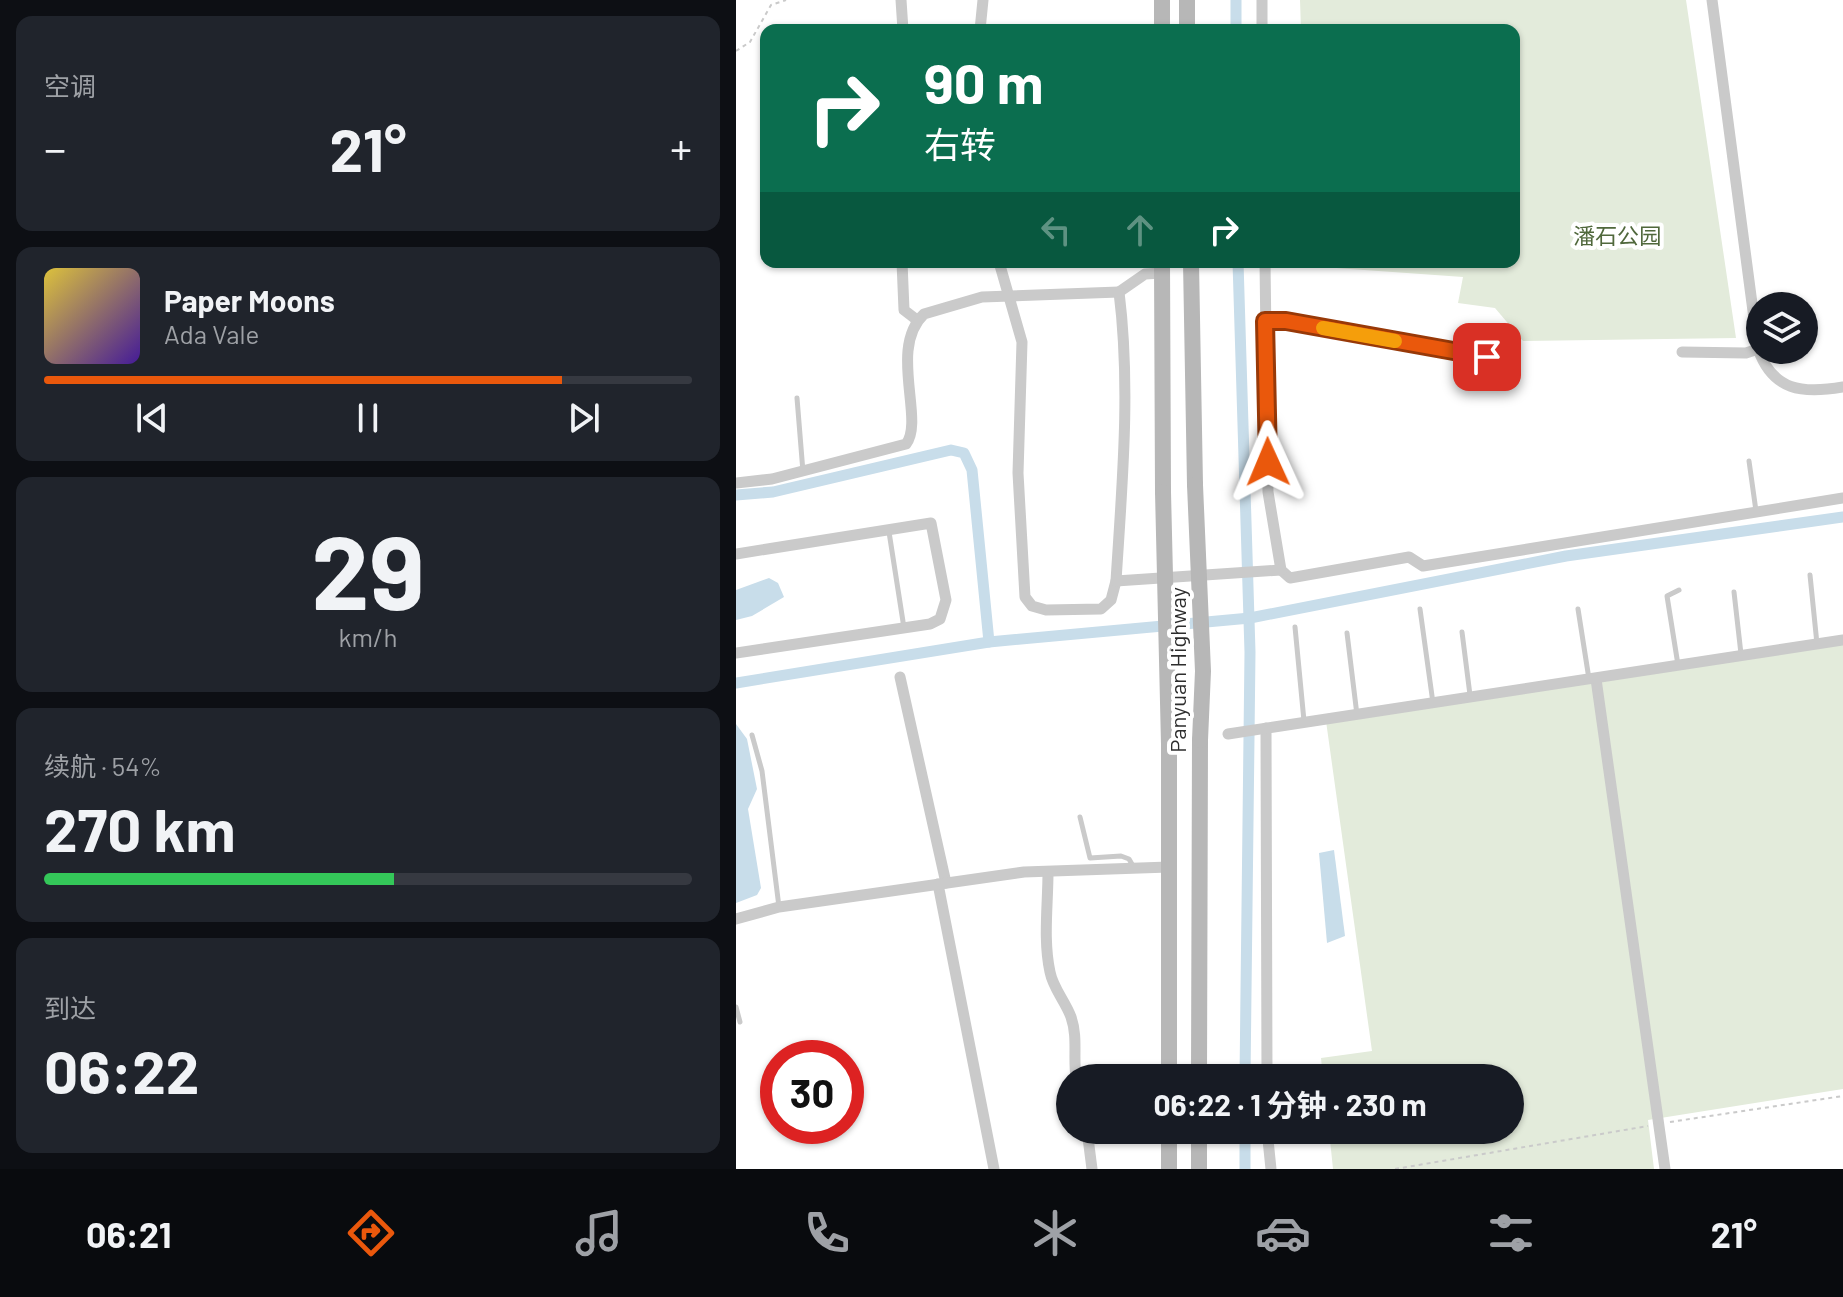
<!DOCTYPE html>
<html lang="zh">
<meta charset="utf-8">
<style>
body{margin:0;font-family:Barlow,"Noto Sans SC",sans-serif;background:#20242c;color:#f1f3f6;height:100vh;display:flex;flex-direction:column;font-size:30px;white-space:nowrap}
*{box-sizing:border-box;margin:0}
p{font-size:26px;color:#9ea1a6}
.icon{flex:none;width:44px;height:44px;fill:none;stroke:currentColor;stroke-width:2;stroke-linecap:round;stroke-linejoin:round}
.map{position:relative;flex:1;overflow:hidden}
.drawer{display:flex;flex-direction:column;gap:16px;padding:16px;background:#0d0f14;width:736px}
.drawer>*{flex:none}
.hud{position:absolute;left:24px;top:24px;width:760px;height:244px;border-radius:16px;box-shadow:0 2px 6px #0004;background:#0b6e4f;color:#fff;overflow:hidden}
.controls{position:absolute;left:1010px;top:292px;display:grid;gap:16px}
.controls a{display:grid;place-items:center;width:72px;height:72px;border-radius:50%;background:#171b24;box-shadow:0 2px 6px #0004;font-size:40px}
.speed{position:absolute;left:24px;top:1040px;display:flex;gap:16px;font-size:40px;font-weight:700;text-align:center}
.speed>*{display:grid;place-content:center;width:104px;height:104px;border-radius:50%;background:#171b24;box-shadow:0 2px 6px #0004;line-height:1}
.speed .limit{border:12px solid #d22;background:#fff;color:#111}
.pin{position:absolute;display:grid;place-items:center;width:68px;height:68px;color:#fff;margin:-34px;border-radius:16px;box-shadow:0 4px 12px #0006}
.me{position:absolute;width:88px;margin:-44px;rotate:359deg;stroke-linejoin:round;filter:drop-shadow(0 0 6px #0008)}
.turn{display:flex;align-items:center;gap:28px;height:168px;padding:0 32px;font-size:36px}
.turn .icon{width:104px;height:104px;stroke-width:2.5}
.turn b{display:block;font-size:56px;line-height:68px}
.lanes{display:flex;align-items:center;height:76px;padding:0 32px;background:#0003;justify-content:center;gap:40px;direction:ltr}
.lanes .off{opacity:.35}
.big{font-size:60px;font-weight:700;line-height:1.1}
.drawer .widget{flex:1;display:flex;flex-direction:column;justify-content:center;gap:12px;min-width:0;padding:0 28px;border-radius:16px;background:#20242c}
.drawer .dial{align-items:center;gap:0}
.dial b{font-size:104px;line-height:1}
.song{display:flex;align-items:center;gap:24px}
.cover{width:96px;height:96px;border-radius:12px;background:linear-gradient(135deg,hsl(50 70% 55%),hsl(260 70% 35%))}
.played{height:8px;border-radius:4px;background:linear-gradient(90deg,#ea580c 80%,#363941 80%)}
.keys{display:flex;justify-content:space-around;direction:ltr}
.heat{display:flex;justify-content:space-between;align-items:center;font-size:44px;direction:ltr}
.charge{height:12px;border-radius:6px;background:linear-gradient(90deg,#34c759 54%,#363941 0)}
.trip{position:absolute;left:320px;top:1064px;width:468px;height:80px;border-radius:40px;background:#171b24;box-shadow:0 2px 6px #0004;font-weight:700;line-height:80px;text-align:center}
.tab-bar{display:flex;height:128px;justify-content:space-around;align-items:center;background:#090b0e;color:#9ea1a6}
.tab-bar .icon{width:56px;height:56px}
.tab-bar .current{color:#ea580c}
.tab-bar b{font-size:36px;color:#f1f3f6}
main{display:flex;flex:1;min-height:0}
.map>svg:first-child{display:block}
</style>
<main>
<section class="drawer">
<div class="widget"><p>空调</p>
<div class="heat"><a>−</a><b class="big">21°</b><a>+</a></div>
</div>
<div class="widget">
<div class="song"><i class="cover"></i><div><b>Paper Moons</b><p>Ada Vale</p></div></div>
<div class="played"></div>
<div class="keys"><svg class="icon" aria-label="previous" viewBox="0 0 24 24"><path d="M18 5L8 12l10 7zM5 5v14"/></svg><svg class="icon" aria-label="pause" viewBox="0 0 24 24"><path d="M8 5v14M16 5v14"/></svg><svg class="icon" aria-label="next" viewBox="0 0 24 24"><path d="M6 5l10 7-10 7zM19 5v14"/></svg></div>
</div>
<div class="widget dial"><b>29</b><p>km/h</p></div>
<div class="widget"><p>续航 · 54%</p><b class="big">270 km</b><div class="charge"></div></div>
<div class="widget"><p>到达</p><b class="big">06:22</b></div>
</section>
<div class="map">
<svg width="1107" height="1169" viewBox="0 0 1107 1169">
<rect width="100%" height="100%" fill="#fff"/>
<g fill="#e3ebdb">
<polygon points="564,0 950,0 1000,338 787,341 759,308 722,303 727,277 572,266 572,262 778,262 778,30 565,30"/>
<polygon points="1107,643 1107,1089 912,1120 918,1169 597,1169 593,1130 774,1130 774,1078 587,1078 585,1058 636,1051 590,721"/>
</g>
<g fill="#c8ddea">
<polygon points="33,578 42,583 48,597 16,616 0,620 0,590"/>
<polygon points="0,724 11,739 21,789 12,809 25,888 21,895 0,903"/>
<polygon points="598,850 609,936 591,943 583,853"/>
</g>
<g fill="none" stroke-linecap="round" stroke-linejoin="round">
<g stroke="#c8ddea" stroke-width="11">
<polyline points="500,0 500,30"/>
<polyline points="502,262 514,652 509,1078"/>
<polyline points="0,495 37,492 215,450 228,453 236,470 253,642"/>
<polyline points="0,683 253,642 514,618 830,556 1107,517"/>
<polyline points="509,1169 509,1130"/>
</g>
<g stroke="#cacaca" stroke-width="2" stroke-dasharray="4 4" stroke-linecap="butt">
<polyline points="0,51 14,42 35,5 50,0"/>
<polyline points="934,1122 1107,1096"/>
<polyline points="659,1169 912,1126"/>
</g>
<g stroke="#cacaca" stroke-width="5">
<polyline points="61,398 67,472"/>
<polyline points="1013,461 1020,511"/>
<polyline points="153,532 168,628"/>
<polyline points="1074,575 1081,644"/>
<polyline points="998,592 1005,654"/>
<polyline points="684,609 697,703"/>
<polyline points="842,609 853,679"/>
<polyline points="559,627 568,721"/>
<polyline points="726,632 734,695"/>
<polyline points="611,633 621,715"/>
<polyline points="942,665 931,596 943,590"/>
<polyline points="16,735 26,771 43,907"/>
<polyline points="344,817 354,858 385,856 393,859 397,866"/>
<polyline points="0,1007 4,1022"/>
</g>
<g stroke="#cacaca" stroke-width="11">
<polyline points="165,0 167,30"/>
<path d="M 976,0 L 1022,349 C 1037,391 1066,394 1107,387"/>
<polyline points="244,30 247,0"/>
<polyline points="526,30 526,0"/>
<polyline points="166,262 168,310 181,320"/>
<polyline points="263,262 286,342 282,473 289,597 296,606 310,610 365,609 375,600 380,581"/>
<polyline points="529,262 532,492 545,570 554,578 673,557 687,566 1107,498"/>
<path d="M 426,273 L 409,274 L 383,292 C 395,388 386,485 380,581 L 545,570"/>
<polyline points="529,321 550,321 751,357 763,348"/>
<polyline points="946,352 1010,353 1022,349"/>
<path d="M 0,483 L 36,479 L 170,444 C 189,420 152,348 188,314 L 246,297 L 383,292"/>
<polyline points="0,554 195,523 210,600 204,619 194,624 0,653"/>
<polyline points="164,677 210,883"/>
<polyline points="860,679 929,1169"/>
<polyline points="530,728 531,1078"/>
<polyline points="492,734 1107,640"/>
<path d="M 312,872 C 312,905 307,940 314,972 C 317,988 329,1001 335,1017 C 342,1037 337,1057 340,1078"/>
<polyline points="202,884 258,1169"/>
<polyline points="0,919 43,907 288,872 433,867"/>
<polyline points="351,1130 356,1169"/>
<polyline points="531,1130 535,1169"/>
</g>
<g stroke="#b7b7b7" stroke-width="16">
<polyline points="426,0 426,30"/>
<polyline points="451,0 451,30"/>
<polyline points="426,262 427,492"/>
<polyline points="455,262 459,485"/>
<polyline points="433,1078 433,744"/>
<polyline points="463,1078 464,740"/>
<polyline points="433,1169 433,1130"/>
<polyline points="463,1169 463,1130"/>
</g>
<g stroke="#b7b7b7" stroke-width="16">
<polyline points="459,485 467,671 464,740"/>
<polyline points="427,492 433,744"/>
</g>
</g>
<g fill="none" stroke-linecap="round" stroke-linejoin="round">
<g stroke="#983908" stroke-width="20">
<polyline id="route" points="532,462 529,321 550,321 751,357"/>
</g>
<use href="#route" stroke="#ea580c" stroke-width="14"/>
<polyline stroke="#f59e0b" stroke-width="14" points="587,328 659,341"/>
</g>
<g text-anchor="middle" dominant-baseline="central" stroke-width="8" stroke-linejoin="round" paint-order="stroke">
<g font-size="22" fill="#50683c" stroke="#fff">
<text x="881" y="235">潘石公园</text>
</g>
<g font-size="22" fill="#2d2d2d" stroke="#fff">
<text transform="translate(441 670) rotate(-90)">Panyuan Highway</text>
</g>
</g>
</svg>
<div class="controls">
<a><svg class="icon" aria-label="layers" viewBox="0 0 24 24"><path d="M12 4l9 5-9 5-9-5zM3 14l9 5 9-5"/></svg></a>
</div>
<div class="speed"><div class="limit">30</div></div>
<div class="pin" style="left:751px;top:357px;background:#d93025"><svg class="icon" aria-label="arrive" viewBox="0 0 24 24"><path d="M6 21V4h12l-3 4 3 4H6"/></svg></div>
<svg class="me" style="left:532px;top:462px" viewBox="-20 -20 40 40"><path d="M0-17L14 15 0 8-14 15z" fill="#ea580c" stroke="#fff" stroke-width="4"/></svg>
<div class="trip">06:22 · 1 分钟 · 230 m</div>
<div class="hud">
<div class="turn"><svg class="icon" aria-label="right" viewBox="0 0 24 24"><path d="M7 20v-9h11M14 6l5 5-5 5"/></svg><div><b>90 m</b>右转</div></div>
<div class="lanes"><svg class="icon off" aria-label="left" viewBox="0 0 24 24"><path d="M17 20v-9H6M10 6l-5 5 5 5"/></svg><svg class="icon off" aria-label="ahead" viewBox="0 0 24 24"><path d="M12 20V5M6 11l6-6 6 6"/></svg><svg class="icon" aria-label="right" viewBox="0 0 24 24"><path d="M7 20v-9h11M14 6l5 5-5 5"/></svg></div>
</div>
</div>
</main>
<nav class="tab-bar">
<b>06:21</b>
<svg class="icon current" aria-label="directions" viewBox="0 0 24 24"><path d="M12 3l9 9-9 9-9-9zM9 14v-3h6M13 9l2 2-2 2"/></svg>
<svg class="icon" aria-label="music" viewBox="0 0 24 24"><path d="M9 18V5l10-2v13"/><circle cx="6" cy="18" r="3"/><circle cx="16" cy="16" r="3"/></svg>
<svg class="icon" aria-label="phone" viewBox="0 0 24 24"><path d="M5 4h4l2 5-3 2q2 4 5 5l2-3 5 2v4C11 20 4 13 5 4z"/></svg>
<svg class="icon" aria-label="climate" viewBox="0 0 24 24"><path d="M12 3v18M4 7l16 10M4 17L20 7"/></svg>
<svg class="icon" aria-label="car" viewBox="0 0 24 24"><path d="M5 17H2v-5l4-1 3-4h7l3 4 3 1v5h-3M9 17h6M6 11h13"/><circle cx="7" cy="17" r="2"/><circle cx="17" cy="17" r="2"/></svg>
<svg class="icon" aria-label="filters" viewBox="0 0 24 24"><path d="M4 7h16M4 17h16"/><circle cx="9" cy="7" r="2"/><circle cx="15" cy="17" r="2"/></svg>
<b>21°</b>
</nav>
